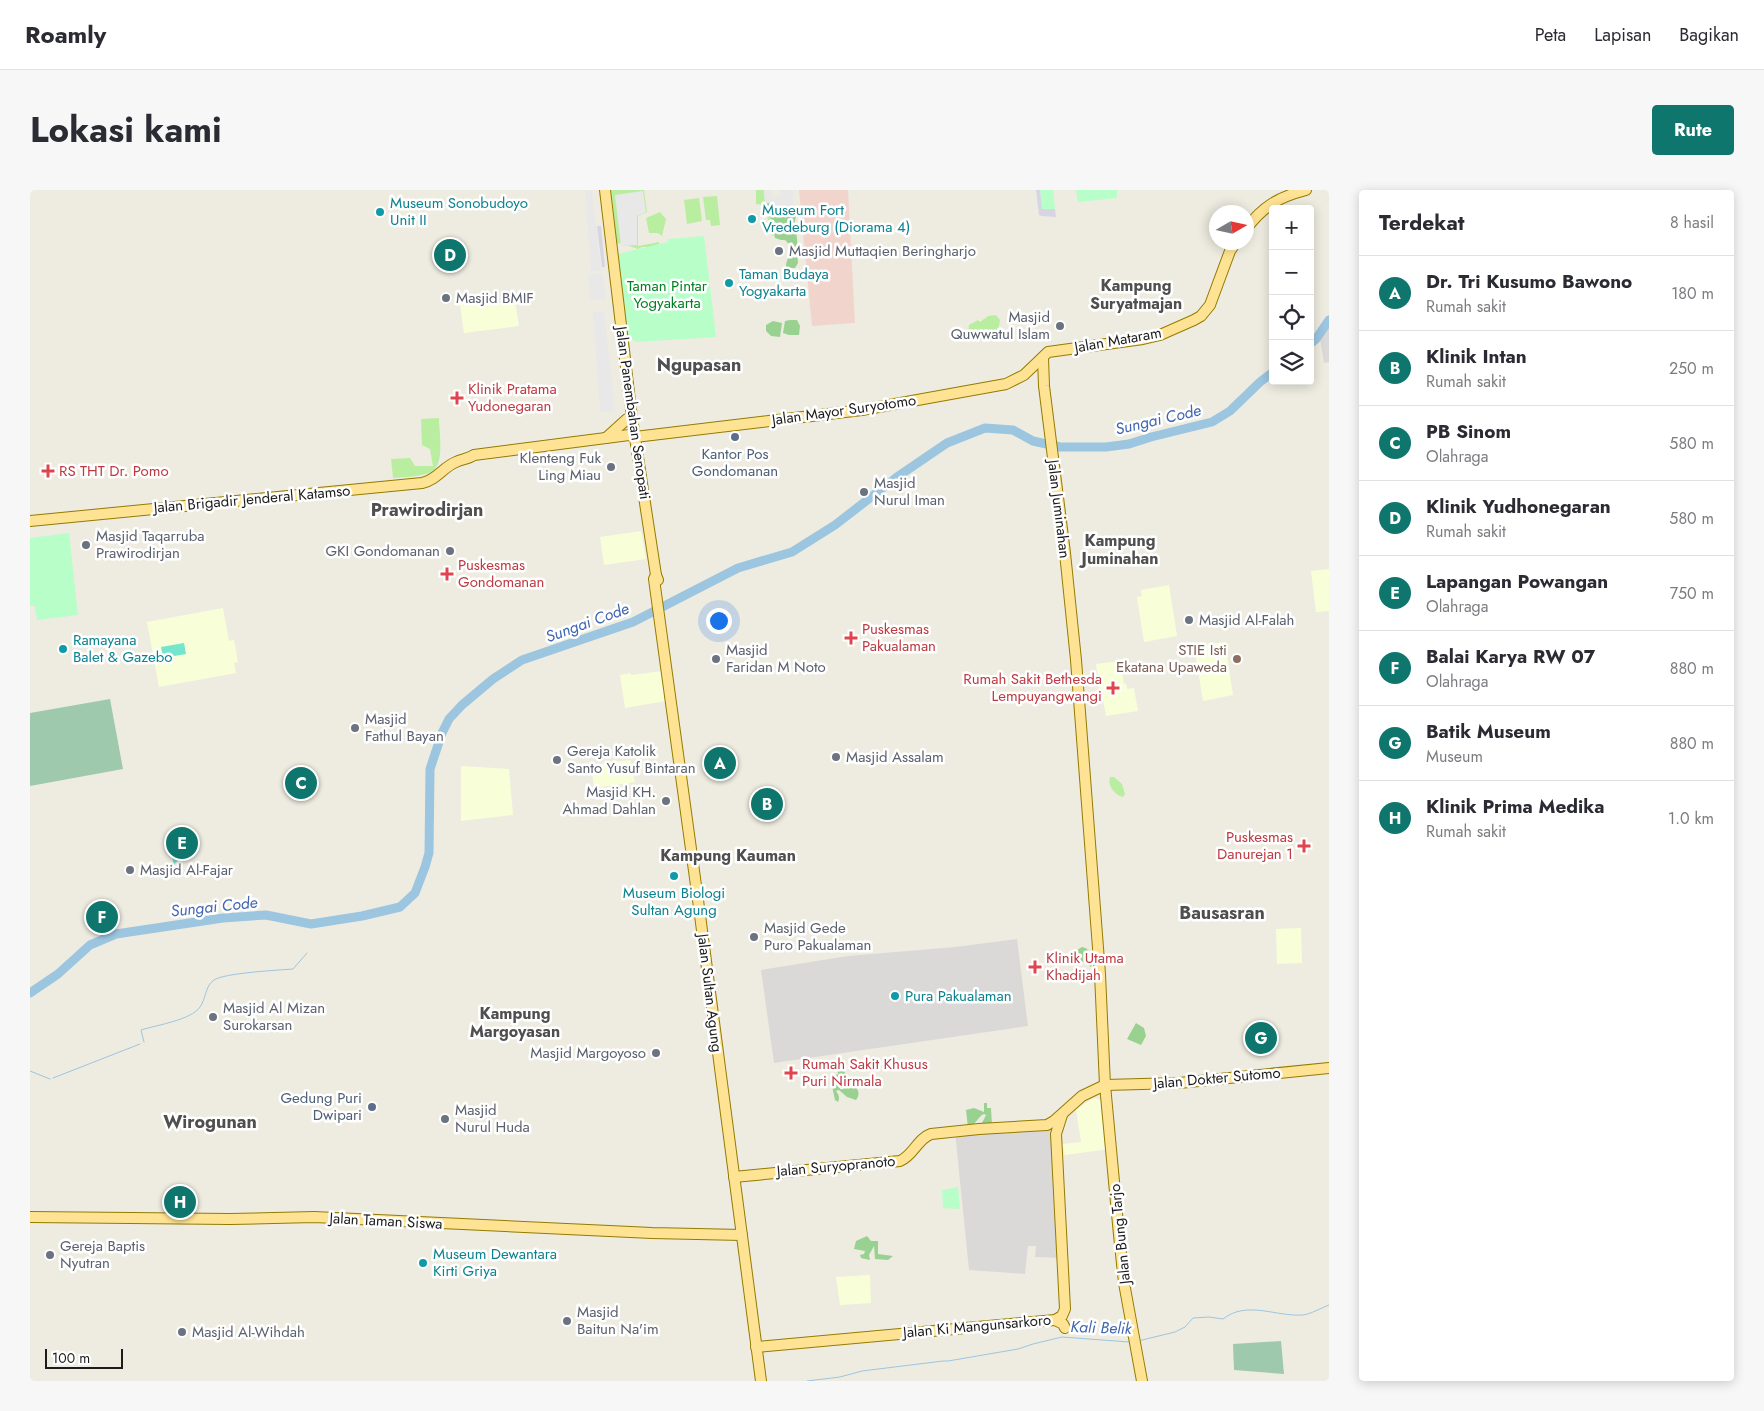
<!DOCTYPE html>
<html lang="id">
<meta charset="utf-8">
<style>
body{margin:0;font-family:Jost,sans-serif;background:#f7f7f7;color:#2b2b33}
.controls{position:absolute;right:15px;top:15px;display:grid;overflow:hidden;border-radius:5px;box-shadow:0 2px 12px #0003}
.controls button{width:45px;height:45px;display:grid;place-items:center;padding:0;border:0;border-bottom:1px solid #e1e1e2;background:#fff;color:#2b2b33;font:25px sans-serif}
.compass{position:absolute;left:1179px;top:15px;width:45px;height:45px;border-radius:50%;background:#fff;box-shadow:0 2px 12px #0003;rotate:81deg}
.scale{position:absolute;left:15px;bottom:12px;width:78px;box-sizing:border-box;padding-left:5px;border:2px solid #1c1c1c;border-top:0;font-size:14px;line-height:18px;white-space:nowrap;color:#1c1c1c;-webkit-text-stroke:4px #fff;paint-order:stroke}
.you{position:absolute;left:688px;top:430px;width:18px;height:18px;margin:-12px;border:4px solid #fff;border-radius:50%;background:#1a73e8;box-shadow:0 0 0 8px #1a73e833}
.badge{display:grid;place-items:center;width:32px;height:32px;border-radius:50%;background:#0f766e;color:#fff;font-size:16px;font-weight:700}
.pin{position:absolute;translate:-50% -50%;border:2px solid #fff;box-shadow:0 1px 5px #0006}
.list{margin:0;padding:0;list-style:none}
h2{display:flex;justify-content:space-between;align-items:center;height:65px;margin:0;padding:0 20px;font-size:21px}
h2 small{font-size:16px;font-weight:400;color:#7c7c81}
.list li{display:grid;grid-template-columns:32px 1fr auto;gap:15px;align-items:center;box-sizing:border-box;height:75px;padding:0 20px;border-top:1px solid #e1e1e2}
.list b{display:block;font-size:19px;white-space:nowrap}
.list p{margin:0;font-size:16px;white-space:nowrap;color:#7c7c81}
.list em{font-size:16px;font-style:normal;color:#7c7c81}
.icon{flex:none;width:28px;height:28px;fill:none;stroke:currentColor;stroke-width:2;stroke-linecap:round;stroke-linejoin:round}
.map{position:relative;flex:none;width:1299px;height:1191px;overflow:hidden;border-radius:5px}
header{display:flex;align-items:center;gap:30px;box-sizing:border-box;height:70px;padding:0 25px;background:#fff;border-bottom:1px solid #e1e1e2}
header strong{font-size:24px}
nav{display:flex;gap:28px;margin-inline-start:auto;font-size:18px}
.intro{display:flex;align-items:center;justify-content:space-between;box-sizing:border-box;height:120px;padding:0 30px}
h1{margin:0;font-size:35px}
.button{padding:12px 22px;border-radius:5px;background:#0f766e;color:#fff;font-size:18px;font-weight:700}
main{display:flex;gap:30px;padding:0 30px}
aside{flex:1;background:#fff;border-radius:5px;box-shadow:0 2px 12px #0003}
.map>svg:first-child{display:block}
</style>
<header>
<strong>Roamly</strong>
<nav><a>Peta</a><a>Lapisan</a><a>Bagikan</a></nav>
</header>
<div class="intro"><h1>Lokasi kami</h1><a class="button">Rute</a></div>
<main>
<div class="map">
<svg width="1299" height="1191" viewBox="0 0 1299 1191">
<rect width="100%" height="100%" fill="#eeece0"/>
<g fill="#dad9d8">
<path d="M1299,136v36l-5,1 -4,-25z"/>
<path d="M987,749l11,87 -254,37 -13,-93 87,-14 107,-9z"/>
<path d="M1020,940l5,5 5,123 -25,-1 1,-11h-8l-3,28 -56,-4 -14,-138z"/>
</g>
<path fill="#f1d5cd" d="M769,0h49l7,133 -43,3z"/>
<g fill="#f8ffd8">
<path d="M461,104l1,10 23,-3 4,25 -55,7 -5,-35z"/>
<path d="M611,341l5,28 -42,6 -4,-28z"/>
<path d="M1299,379v42l-13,1 -5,-41z"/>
<path d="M1139,395l8,51 -33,6 -7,-45 5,-1 -1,-6z"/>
<path d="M193,418l6,33 5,-1 4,22 -4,1 2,10 -77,14 -12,-65z"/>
<path d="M1195,452l8,53 -30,6 -9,-55z"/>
<path d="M1090,471l4,23 2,-1 1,6 7,-1 4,23 -32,5 -3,-17h-2l-5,-35z"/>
<path d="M632,481l4,30 -41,7 -5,-33 11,-2v2z"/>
<path d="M600,570l5,22 -41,6 -3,-23z"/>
<path d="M433,576l46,3 4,46 -52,6v-54z"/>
<path d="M1271,738l1,35 -25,1 -1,-35z"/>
<path d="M1065,908l8,3 6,48 -44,6 -3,-11 19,-2 -5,-32 14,-10z"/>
<path d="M840,1085l1,28 -31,2 -4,-28z"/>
</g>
<g fill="#b9eea0">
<path d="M581,0h33l3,22 -9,4v30l21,-4v2l-8,3h-9l-4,2 -9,-3h-5l-4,-3 -3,1z"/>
<path d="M726,0h8l1,12 2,1 7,33 -3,-1 -6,-30 -9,-1z"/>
<path d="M687,6l3,29 -9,1 -1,-6h-4l-3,-23z"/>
<path d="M669,8l3,23 -15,3 -3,-24z"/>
<path d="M630,22l6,7 -4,17 -4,-3h-9l-3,-15z"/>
<path d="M966,125l4,5 -2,12 -14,7 -11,1v-3l-5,-4 1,-8 9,-5 2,2 8,-6z"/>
<path d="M409,228c0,16 7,49 -10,55 -11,4 -25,4 -36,5l-2,-19 19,-1 5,8h18l-3,-17 -8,-4 -1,-26z"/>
<path d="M1080,587h4l8,7 3,10 -2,3c-8,-2 -16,-11 -13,-20z"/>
</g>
<g fill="#99d191">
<path d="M737,13l6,1 5,5 5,-3 11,1c4,9 0,11 1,20 0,4 2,7 2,12 1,7 0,15 1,24l-3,5h-9c-1,-8 6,-13 4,-23l-5,-5h-4l-6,-2z"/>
<path d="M760,130h7l3,6 -1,9h-10l-6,-2 2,-12z"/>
<path d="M743,131l9,2 -2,14 -9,-1 -5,-5v-6z"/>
<path d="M1052,757c8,1 8,8 12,13l-3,7 -7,-5 -5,-1 -2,-11z"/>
<path d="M1106,833l8,5 2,8 -5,9 -14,-6z"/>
<path d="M807,877l6,1 6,14 7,-2 -1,6c4,5 5,9 1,14l-9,-3 -8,-7 -3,1c3,4 4,7 2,11l-3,-2 -3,-14 1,-9 5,-3z"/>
<path d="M954,913h3v5h4l1,17h-11l5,-10 -2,-1c-7,3 -7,10 -16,14l-2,-18 8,-2 10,4z"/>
<path d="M837,1046l4,5h7v13l15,2 -5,4 -13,-1 -1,-13 -5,9 1,5 -9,-2 -1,-3 4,-1 1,-3 -11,-2 2,-8z"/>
</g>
<g fill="#9fc9ad">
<path d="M80,509l13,70 -93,17v-73z"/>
<path d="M1251,1151l3,33 -50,-4 -1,-26z"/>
</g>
<g fill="#b7fec9">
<path d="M1010,0h13l2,19h-13z"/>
<path d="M1046,0h41v8l-39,4z"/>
<path d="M674,46l12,101 -80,5 -8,-5 -10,-83 50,-12v-3z"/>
<path d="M39,343l9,82 -41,5 -2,-14h-5v-68z"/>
<path d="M928,997l2,22 -17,-1 -1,-18z"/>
</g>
<g fill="#76e5cd">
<path d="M154,453l2,11 -23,4 -2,-11z"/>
<path d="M154,635l8,21 -7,5 -11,14 -5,-19z"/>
</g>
<g fill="#e8e8e8">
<path d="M555,0h7l9,80 -10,2z"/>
<path d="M734,0h7v6l3,2 7,-3 -1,-5h13l1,17 -11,-1 -5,3 -5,-5 -8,-2z"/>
<path d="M613,1l3,21 -9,4v29l-16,1 -6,-51z"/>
<path d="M572,83l4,26 -16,2 -2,-26z"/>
<path d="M574,121l11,100 -15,1 -7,-100z"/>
</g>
<g fill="#d7d4e4">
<path d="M1006,0h4l2,19h13l1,8 -15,-1 -2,-1z"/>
<path d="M567,36h4l4,41h-3z"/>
</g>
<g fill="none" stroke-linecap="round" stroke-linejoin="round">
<g stroke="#9cc5e0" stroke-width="1">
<path d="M114,852l-3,-12c16,-5 50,-10 59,-23 6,-8 5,-21 14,-27 10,-7 65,-10 79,-11l14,-16"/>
<path d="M0,881l20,8"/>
<path d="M23,888l87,-34"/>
<path d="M1108,1151l37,-9 10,-5 8,-9 16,-1 14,2c24,-19 53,-2 80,-4 8,-1 18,-7 26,-10"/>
<path d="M777,1191l33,-4 22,-6 81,-10h5l70,-12 15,-5 29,-7 67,5"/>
</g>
<g stroke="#9cc5e0" stroke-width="9">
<path d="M1280,154l6,-5 13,-19"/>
<path d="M0,803l28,-19 32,-29 26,-11 107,-16 43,-3 45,9 51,-8 38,-9 15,-14 10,-26 4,-14 1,-84 12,-36 7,-14 13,-14 31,-26 29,-19 111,-38 105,-54 54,-16 43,-27 62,-48 50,-34 38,-15 28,2 20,11 27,6h46l23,-3 22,-7 61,-15 18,-11 30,-29 13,-10"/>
</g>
<g stroke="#937b00" stroke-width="12">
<g id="major">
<path d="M575,0l27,228 24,157 2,5"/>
<path d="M1216,39c17,-23 33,-32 60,-39"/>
<path d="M1013,168l1,28 21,167 11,107 24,314 5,111 14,150 5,48 18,98"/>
<path d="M576,248l21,-19"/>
<path d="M0,331l392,-38c15,-3 21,-16 34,-21 6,-3 12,-3 18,-7l155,-20 6,2 227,-27 144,-26 18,-9 24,-23 95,-13 17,-4 34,-15 7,-4 9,-11 20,-54 6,-9"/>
<path d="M626,385l-2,4 44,321 63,481"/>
<path d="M704,987l166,-16c14,-6 17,-22 31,-27l48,-5 68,-4 7,-4 28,-25 23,-11 74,-2 150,-15"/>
<path d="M0,1027l200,2 84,-2 338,16 90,2"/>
<path d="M1025,1130l8,4 2,4"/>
<path d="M726,1157l299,-27 7,-4 3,-7 -9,-175 6,-19"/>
</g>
</g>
<use href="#major" stroke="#ffe394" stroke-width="10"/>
</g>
<g fill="#0f9aa8" stroke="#fff" stroke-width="2">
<circle cx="350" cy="22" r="5"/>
<circle cx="722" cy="29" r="5"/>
<circle cx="699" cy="93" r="5"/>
<circle cx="33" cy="459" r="5"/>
<circle cx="644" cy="686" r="5"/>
<circle cx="865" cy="806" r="5"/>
<circle cx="393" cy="1073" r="5"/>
</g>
<g fill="#6b7280" stroke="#fff" stroke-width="2">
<circle cx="749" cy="61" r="5"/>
<circle cx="416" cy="108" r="5"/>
<circle cx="1030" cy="136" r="5"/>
<circle cx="581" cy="277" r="5"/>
<circle cx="834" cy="302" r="5"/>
<circle cx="56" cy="355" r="5"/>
<circle cx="420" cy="361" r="5"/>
<circle cx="1159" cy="430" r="5"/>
<circle cx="686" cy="469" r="5"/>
<circle cx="325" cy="538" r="5"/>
<circle cx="806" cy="567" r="5"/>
<circle cx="527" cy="570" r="5"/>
<circle cx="636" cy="611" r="5"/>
<circle cx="100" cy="680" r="5"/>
<circle cx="724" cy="747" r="5"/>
<circle cx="183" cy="827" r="5"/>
<circle cx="626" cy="863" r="5"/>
<circle cx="415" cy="929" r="5"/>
<circle cx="20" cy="1065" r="5"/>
<circle cx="537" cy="1131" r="5"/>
<circle cx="152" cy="1142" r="5"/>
</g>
<g fill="#e0444e" stroke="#fff" stroke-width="2">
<path d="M424.5 200.5h5v5h5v5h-5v5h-5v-5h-5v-5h5z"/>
<path d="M15.5 273.5h5v5h5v5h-5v5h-5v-5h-5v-5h5z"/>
<path d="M414.5 376.5h5v5h5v5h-5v5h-5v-5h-5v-5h5z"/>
<path d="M818.5 440.5h5v5h5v5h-5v5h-5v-5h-5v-5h5z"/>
<path d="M1080.5 490.5h5v5h5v5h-5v5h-5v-5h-5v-5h5z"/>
<path d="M1271.5 648.5h5v5h5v5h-5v5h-5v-5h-5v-5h5z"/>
<path d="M1002.5 769.5h5v5h5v5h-5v5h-5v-5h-5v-5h5z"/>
<path d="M758.5 875.5h5v5h5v5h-5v5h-5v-5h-5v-5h5z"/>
</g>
<g fill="#5c6f8a" stroke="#fff" stroke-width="2">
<circle cx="705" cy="247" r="5"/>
<circle cx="342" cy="917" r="5"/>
</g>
<circle fill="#8d6e63" stroke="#fff" stroke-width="2" cx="1207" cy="469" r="5"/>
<g text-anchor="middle" stroke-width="5" stroke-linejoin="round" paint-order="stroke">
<g font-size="15" fill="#0d838f" stroke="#fff" text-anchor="start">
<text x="360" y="18">Museum Sonobudoyo<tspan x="360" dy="17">Unit II</tspan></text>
<text x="732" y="25">Museum Fort<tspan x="732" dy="17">Vredeburg (Diorama 4)</tspan></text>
<text x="709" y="89">Taman Budaya<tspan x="709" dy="17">Yogyakarta</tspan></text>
<text x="43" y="455">Ramayana<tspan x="43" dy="17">Balet &amp; Gazebo</tspan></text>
<text x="644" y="708" text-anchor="middle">Museum Biologi<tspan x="644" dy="17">Sultan Agung</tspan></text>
<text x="875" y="811">Pura Pakualaman</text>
<text x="403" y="1069">Museum Dewantara<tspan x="403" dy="17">Kirti Griya</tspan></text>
</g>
<g font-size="15" fill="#5b616d" stroke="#fff" text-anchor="start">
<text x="759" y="66">Masjid Muttaqien Beringharjo</text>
<text x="426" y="113">Masjid BMIF</text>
<text x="1020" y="132" text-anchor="end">Masjid<tspan x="1020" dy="17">Quwwatul Islam</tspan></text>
<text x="571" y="273" text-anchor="end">Klenteng Fuk<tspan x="571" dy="17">Ling Miau</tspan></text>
<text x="844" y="298">Masjid<tspan x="844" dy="17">Nurul Iman</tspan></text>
<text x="66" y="351">Masjid Taqarruba<tspan x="66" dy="17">Prawirodirjan</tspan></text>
<text x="410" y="366" text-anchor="end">GKI Gondomanan</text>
<text x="1169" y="435">Masjid Al-Falah</text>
<text x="696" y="465">Masjid<tspan x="696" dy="17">Faridan M Noto</tspan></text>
<text x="335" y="534">Masjid<tspan x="335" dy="17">Fathul Bayan</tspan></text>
<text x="537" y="566">Gereja Katolik<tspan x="537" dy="17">Santo Yusuf Bintaran</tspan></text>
<text x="816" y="572">Masjid Assalam</text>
<text x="626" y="607" text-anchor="end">Masjid KH.<tspan x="626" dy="17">Ahmad Dahlan</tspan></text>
<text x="110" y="685">Masjid Al-Fajar</text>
<text x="734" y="743">Masjid Gede<tspan x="734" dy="17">Puro Pakualaman</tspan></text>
<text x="193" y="823">Masjid Al Mizan<tspan x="193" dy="17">Surokarsan</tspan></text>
<text x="616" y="868" text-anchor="end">Masjid Margoyoso</text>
<text x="425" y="925">Masjid<tspan x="425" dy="17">Nurul Huda</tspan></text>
<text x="30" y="1061">Gereja Baptis<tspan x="30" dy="17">Nyutran</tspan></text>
<text x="547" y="1127">Masjid<tspan x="547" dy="17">Baitun Na'im</tspan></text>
<text x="162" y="1147">Masjid Al-Wihdah</text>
</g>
<g font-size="15" fill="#028122" stroke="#fff">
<text x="637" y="101">Taman Pintar<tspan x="637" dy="17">Yogyakarta</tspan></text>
</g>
<g font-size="15" fill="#1c1c1c" stroke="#fff">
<text transform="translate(1088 150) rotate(-10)" y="5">Jalan Mataram</text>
<text transform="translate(814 220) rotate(-8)" y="5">Jalan Mayor Suryotomo</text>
<text transform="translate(603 223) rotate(82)" y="5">Jalan Panembahan Senopati</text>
<text transform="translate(222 309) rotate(-5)" y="5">Jalan Brigadir Jenderal Katamso</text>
<text transform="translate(1029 319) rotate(83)" y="5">Jalan Juminahan</text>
<text transform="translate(680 803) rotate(83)" y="5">Jalan Sultan Agung</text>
<text transform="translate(1187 888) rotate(-5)" y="5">Jalan Dokter Sutomo</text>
<text transform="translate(806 976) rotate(-5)" y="5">Jalan Suryopranoto</text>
<text transform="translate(356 1031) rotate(3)" y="5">Jalan Taman Siswa</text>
<text transform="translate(1090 1044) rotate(-96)" y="5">Jalan Bung Tarjo</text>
<text transform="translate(947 1136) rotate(-5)" y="5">Jalan Ki Mangunsarkoro</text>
</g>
<g font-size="15" fill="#be3a42" stroke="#fff" text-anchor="start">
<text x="438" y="204">Klinik Pratama<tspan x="438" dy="17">Yudonegaran</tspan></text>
<text x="29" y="286">RS THT Dr. Pomo</text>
<text x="428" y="380">Puskesmas<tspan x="428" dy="17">Gondomanan</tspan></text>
<text x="832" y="444">Puskesmas<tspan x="832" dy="17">Pakualaman</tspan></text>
<text x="1072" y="494" text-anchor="end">Rumah Sakit Bethesda<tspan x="1072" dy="17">Lempuyangwangi</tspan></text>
<text x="1263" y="652" text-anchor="end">Puskesmas<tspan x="1263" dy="17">Danurejan 1</tspan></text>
<text x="1016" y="773">Klinik Utama<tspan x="1016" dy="17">Khadijah</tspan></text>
<text x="772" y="879">Rumah Sakit Khusus<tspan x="772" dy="17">Puri Nirmala</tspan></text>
</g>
<g font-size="15" fill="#4e5e75" stroke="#fff">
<text x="705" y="269">Kantor Pos<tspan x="705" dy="17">Gondomanan</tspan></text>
<text x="332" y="913" text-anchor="end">Gedung Puri<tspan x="332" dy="17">Dwipari</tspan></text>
</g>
<g font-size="15" fill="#785e54" stroke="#fff" text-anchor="end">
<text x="1197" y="465">STIE Isti<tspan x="1197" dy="17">Ekatana Upaweda</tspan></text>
</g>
<g font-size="16" font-weight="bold" fill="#4f4f4f" stroke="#fff">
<text x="1106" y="101">Kampung<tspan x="1106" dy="18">Suryatmajan</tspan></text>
<text x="1090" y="356">Kampung<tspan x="1090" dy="18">Juminahan</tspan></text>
<text x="698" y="671">Kampung Kauman</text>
<text x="485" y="829">Kampung<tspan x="485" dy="18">Margoyasan</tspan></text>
</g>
<g font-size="16" font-style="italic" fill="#4166b2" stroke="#fff">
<text transform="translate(1128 229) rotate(-13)" y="6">Sungai Code</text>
<text transform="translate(557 432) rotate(-20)" y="6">Sungai Code</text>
<text transform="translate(184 716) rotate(-6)" y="6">Sungai Code</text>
<text transform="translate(1071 1137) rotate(2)" y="6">Kali Belik</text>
</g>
<g font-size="18" font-weight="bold" fill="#4f4f4f" stroke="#fff">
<text x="669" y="181">Ngupasan</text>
<text x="397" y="326">Prawirodirjan</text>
<text x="1192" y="729">Bausasran</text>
<text x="180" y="938">Wirogunan</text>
</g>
</g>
</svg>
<div class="controls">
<button>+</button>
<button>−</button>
<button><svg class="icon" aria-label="locate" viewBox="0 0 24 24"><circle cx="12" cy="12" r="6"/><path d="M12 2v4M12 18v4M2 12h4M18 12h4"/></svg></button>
<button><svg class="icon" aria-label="layers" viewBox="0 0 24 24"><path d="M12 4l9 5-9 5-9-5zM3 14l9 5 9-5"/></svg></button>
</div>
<svg class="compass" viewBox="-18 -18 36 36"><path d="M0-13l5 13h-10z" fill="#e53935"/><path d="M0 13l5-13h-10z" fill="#7c7c81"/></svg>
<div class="scale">100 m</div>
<div class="you"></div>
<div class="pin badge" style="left:690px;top:573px">A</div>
<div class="pin badge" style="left:737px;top:614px">B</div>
<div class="pin badge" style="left:271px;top:593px">C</div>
<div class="pin badge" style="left:420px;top:65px">D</div>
<div class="pin badge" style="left:152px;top:653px">E</div>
<div class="pin badge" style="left:72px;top:727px">F</div>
<div class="pin badge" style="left:1231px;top:848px">G</div>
<div class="pin badge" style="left:150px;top:1012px">H</div>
</div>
<aside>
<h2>Terdekat<small>8 hasil</small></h2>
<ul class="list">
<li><span class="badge">A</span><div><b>Dr. Tri Kusumo Bawono</b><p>Rumah sakit</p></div><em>180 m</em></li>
<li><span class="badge">B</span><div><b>Klinik Intan</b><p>Rumah sakit</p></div><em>250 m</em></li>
<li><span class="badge">C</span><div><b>PB Sinom</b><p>Olahraga</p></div><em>580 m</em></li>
<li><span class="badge">D</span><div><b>Klinik Yudhonegaran</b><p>Rumah sakit</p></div><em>580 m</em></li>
<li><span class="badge">E</span><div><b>Lapangan Powangan</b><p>Olahraga</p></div><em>750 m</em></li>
<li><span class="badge">F</span><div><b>Balai Karya RW 07</b><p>Olahraga</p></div><em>880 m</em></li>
<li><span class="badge">G</span><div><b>Batik Museum</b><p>Museum</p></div><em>880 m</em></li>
<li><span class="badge">H</span><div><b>Klinik Prima Medika</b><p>Rumah sakit</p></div><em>1.0 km</em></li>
</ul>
</aside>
</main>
